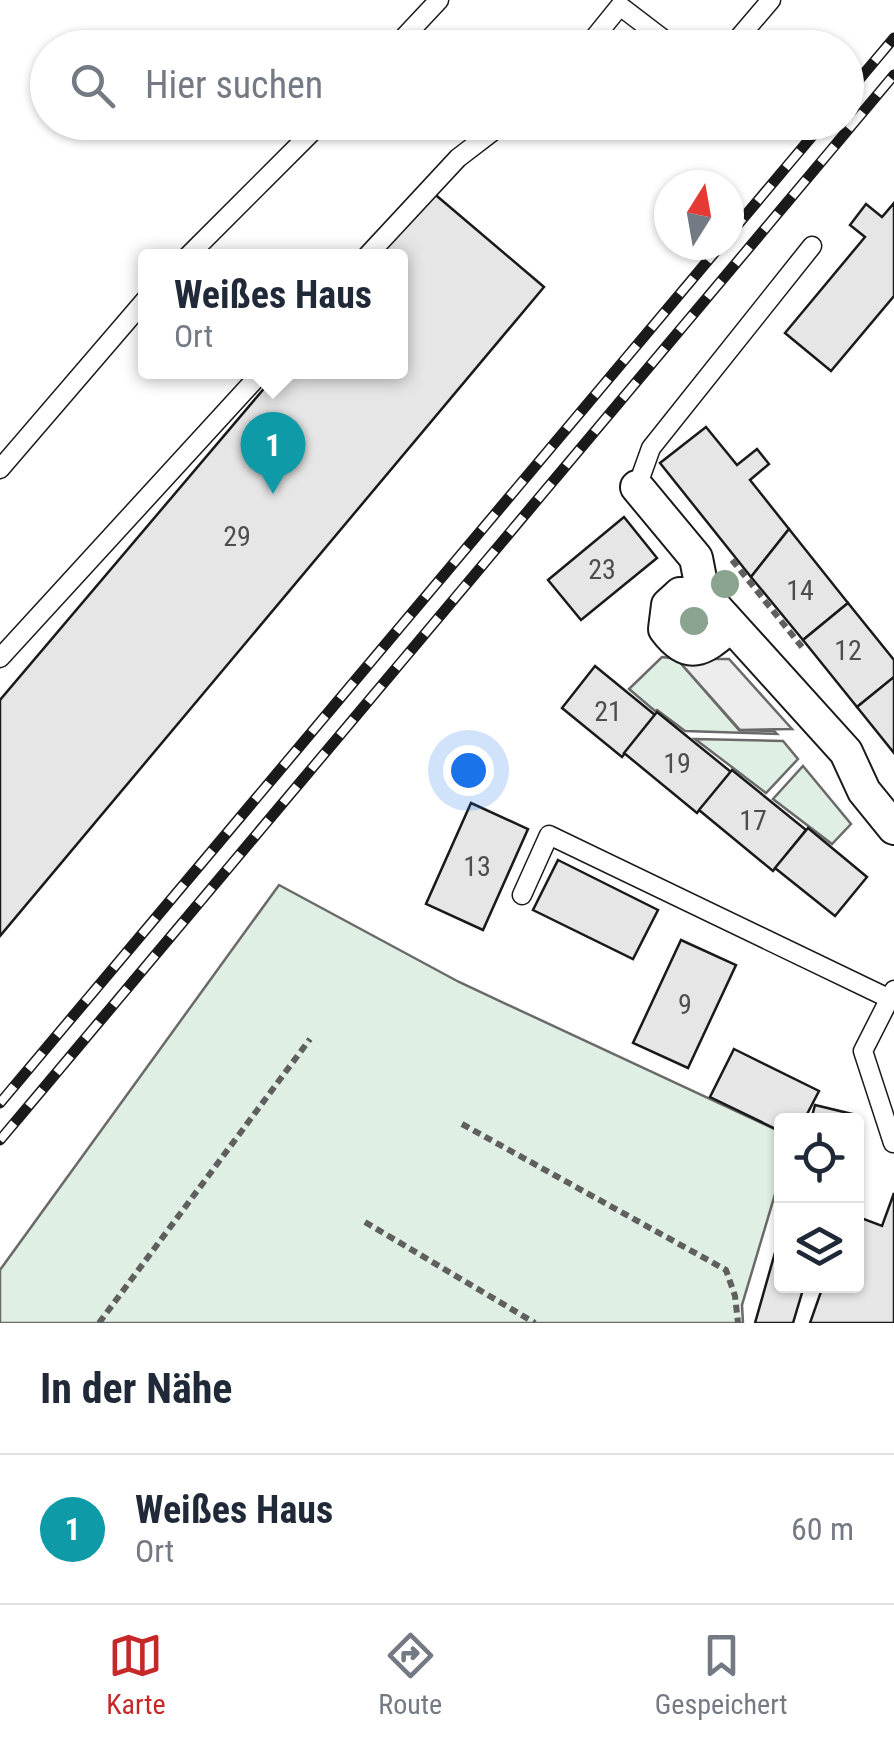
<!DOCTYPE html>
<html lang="de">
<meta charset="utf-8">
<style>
body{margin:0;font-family:"Roboto Condensed",sans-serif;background:#f6f6f7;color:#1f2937}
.controls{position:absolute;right:30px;bottom:30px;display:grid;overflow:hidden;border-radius:10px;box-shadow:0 2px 8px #0004}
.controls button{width:90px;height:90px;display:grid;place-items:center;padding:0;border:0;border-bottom:2px solid #e0e1e3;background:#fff;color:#1f2937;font:50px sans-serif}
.compass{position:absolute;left:654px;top:170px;width:90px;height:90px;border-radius:50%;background:#fff;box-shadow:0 2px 8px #0004;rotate:11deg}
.you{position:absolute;left:468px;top:770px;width:35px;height:35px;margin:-25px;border:8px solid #fff;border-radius:50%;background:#1a73e8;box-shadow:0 0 0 15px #1a73e833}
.badge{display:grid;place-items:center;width:65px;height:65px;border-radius:50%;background:#c62828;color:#fff;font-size:32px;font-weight:700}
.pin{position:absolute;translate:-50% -82px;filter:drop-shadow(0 2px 5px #0008)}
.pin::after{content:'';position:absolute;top:52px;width:35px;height:30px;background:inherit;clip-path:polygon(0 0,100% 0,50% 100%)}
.popup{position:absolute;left:138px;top:249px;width:270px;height:130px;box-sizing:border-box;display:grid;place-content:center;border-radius:10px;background:#fff;filter:drop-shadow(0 2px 8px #0005);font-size:32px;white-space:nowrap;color:#747a83}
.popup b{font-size:38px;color:#1f2937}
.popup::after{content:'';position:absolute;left:50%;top:100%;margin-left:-20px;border:20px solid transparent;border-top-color:#fff}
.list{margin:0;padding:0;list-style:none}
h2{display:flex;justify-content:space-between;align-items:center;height:130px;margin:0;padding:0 40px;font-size:42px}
h2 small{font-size:32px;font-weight:400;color:#747a83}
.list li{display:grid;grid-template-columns:65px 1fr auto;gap:30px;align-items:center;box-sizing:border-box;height:150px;padding:0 40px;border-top:2px solid #e0e1e3}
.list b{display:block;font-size:38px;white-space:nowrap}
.list p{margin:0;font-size:32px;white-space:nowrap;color:#747a83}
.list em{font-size:32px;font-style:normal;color:#747a83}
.icon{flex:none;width:55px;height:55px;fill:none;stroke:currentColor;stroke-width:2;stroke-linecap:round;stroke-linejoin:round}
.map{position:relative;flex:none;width:894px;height:1323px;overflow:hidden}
.search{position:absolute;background:#fff;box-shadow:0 2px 8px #0004;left:30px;right:30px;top:30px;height:110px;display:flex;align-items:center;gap:25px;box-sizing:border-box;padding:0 35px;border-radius:55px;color:#747a83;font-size:38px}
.sheet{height:280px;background:#fff}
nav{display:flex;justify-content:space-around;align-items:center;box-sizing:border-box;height:140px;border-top:2px solid #e0e1e3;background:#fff;font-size:28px;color:#747a83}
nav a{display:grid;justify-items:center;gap:5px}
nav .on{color:#c62828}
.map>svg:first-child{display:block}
</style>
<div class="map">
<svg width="894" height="1323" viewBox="0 0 894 1323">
<rect width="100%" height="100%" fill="#fff"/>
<g fill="#e0efe3" stroke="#6a6a6a" stroke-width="2.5">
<path d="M662,657l15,2 62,71 35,1 3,3 -92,-3 -28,-21 -2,1 -26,-22z"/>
<path d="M695,739l88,2 15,18 -32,34z"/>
<path d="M803,766l48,58 -19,20 -59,-45z"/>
<path d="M279,885l180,97 322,150v42l-39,131 1,18h-743v-53z"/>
</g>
<path fill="#ededed" stroke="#6a6a6a" stroke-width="2.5" d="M677,659h52l63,70 -52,1z"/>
<g fill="#e6e6e6" stroke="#1a1a1a" stroke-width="2.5">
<path d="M431,191l113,96 -544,649v-236l278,-328h122v-116h-25z"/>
<path d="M894,203v93l-63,75 -46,-38 80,-96 -15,-12 16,-21 16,13z"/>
<path d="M706,427l31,38 20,-16 12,15 -19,16 39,49 -38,48 -91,-114z"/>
<path d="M624,517l33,41 -76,62 -33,-40z"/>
<path d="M789,529l59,74 -45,37 -52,-63z"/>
<path d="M848,603l46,57v17l-37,30 -54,-67z"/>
<path d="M595,666l60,49 -33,42 -60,-49z"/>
<path d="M894,677v76l-37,-46z"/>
<path d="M657,712l74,60 -34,41 -73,-60z"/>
<path d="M732,770l74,60 -33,41 -74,-61z"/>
<path d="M471,803l57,26 -45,101 -57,-26z"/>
<path d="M808,828l59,49 -32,39 -60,-48z"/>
<path d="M558,860l100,50 -25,49 -100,-49z"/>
<path d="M681,940l55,25 -48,103 -55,-25z"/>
<path d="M734,1049l85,42 -15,29h-22v12l-72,-35z"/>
<path d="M815,1105l37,9 -2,6h-39z"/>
<path d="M894,1193v130h-84l13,-37h33v-70l26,10z"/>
<path d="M782,1228v58h22l-11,37h-38z"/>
</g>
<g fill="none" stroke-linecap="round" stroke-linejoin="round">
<g stroke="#1a1a1a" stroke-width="21">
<g id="lane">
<path d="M394,48l45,-48"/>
<path d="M586,48l34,-42 55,42"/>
<path d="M730,48l41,-48"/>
<path d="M188,256l134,-134"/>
<path d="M367,256l91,-98 47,-36"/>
<path d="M0,469l146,-170"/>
<path d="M637,487l14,-39 161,-202"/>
<path d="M0,658l262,-286"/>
<path d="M522,895l27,-60 339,163"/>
<path d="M893,1143l-30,-92 31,-61"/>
</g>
</g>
<g stroke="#1a1a1a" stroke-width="36">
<g id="street">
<path d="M637,487l59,71 7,36 143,158 18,39 30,37"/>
<path d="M703,594h-23l-12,11 -3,24c25,34 40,18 66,-3"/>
</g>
</g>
<g stroke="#5f5f5f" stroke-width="6" stroke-dasharray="8 5" stroke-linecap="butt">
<path d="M732,560l70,87"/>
<path d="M462,1124l264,146 9,26 3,27"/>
<path d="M365,1222l170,101"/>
<path d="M99,1323l211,-284"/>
</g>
<use href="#lane" stroke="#fff" stroke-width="18"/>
<use href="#street" stroke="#fff" stroke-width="32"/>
<g stroke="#1a1a1a" stroke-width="11">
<g id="rail">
<path d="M846,95l48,-57"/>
<path d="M729,235l95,-113"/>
<path d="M0,1103l721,-858"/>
<path d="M0,1140l894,-1065"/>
</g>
</g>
<use href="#rail" stroke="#fff" stroke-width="8" stroke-dasharray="22" stroke-linecap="butt"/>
</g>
<g fill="#8aa48f">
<circle cx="725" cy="584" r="14"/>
<circle cx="694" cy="621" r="14"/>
</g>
<g text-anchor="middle" stroke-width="8" stroke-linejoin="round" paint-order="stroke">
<g font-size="28" fill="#4d4d4d">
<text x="237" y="546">29</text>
<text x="602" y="579">23</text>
<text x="800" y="600">14</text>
<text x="848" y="660">12</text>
<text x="608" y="721">21</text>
<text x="677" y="773">19</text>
<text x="753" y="830">17</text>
<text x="477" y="876">13</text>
<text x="685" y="1014">9</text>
</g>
</g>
</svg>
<div class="controls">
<button><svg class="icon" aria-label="locate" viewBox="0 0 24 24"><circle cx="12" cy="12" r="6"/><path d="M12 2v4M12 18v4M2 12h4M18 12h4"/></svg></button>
<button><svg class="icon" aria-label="layers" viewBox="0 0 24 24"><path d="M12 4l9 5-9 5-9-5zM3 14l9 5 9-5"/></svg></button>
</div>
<svg class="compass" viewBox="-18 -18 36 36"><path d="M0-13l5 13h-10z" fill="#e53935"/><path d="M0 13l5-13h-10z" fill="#747a83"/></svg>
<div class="you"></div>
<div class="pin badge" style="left:273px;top:494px;background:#0f9aa8">1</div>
<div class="popup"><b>Weißes Haus</b>Ort</div>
<div class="search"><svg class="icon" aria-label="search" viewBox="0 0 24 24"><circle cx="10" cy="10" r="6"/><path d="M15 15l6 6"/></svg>Hier suchen</div>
</div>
<section class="sheet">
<h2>In der Nähe<small></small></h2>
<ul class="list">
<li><span class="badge" style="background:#0f9aa8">1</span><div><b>Weißes Haus</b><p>Ort</p></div><em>60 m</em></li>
</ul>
</section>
<nav>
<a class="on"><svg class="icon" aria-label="map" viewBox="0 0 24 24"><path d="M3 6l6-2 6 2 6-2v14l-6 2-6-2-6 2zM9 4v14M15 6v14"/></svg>Karte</a>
<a><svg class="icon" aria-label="directions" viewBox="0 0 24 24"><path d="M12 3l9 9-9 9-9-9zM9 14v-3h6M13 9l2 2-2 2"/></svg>Route</a>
<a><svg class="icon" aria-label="saved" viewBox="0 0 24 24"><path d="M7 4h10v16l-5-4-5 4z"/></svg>Gespeichert</a>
</nav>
